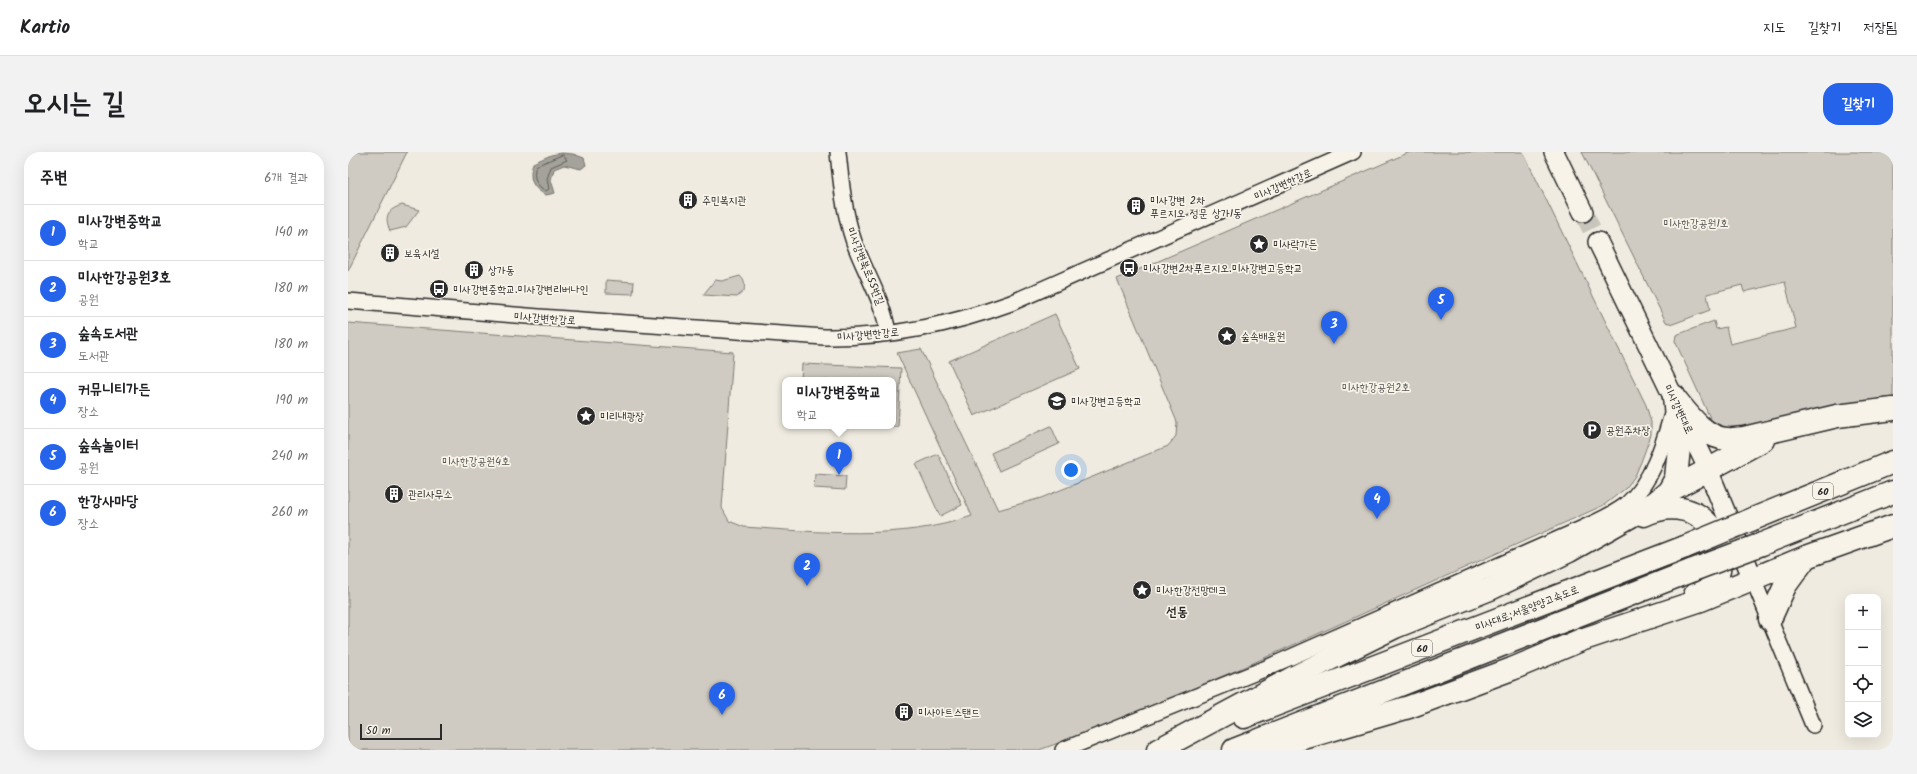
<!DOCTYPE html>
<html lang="ko">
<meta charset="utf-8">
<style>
body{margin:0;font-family:Kalam,"Poor Story",sans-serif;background:#f2f2f2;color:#202124}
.controls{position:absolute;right:12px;bottom:12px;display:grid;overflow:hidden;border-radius:8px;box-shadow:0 4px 16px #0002}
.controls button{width:36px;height:36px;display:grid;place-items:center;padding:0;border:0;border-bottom:1px solid #e0e0e0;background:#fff;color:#202124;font:20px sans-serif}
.scale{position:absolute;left:12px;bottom:10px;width:82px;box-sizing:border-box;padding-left:4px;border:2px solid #2b2b2b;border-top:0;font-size:11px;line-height:14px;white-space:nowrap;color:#2b2b2b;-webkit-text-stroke:3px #f7f3e8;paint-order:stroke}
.you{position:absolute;left:723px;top:318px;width:14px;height:14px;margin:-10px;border:3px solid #fff;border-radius:50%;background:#1a73e8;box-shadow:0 0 0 6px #1a73e833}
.badge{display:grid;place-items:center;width:26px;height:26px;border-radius:50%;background:#2563eb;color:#fff;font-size:13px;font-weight:700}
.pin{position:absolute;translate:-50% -33px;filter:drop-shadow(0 1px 2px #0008)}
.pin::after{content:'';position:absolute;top:21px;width:14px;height:12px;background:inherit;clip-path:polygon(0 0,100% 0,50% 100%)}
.popup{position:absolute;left:434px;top:225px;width:114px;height:52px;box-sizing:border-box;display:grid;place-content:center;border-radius:8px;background:#fff;filter:drop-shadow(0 1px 3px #0005);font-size:13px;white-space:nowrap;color:#757577}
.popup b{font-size:15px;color:#202124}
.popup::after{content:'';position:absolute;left:50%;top:100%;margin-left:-8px;border:8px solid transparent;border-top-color:#fff}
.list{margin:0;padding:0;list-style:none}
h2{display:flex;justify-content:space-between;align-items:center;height:52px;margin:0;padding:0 16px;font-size:17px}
h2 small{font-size:13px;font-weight:400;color:#757577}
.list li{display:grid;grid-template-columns:26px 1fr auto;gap:12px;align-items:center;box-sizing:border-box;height:56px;padding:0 16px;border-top:1px solid #e0e0e0}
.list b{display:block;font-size:15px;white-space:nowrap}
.list p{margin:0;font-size:13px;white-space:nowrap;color:#757577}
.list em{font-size:13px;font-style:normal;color:#757577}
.icon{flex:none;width:22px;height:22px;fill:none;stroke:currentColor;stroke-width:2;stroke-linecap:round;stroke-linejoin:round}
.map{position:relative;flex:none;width:1545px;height:598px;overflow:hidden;border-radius:16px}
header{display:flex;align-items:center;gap:24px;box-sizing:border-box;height:56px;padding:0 20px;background:#fff;border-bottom:1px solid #e0e0e0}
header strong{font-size:19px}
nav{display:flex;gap:22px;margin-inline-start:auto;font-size:14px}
.intro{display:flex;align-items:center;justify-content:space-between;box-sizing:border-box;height:96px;padding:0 24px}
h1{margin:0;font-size:28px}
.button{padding:10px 18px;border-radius:16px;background:#2563eb;color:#fff;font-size:14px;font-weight:700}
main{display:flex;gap:24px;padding:0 24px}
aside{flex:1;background:#fff;border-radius:16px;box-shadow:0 4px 16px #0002}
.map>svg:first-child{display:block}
</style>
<header>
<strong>Kartio</strong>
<nav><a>지도</a><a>길찾기</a><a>저장됨</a></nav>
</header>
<div class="intro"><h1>오시는 길</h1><a class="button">길찾기</a></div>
<main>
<aside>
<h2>주변<small>6개 결과</small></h2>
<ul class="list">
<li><span class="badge">1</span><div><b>미사강변중학교</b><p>학교</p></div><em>140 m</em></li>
<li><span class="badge">2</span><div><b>미사한강공원3호</b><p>공원</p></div><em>180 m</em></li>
<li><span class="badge">3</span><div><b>숲속도서관</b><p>도서관</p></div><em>180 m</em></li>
<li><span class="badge">4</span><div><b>커뮤니티가든</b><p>장소</p></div><em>190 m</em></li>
<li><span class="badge">5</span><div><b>숲속놀이터</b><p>공원</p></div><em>240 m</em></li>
<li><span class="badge">6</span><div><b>한강사마당</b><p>장소</p></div><em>260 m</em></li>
</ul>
</aside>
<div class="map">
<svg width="1545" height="598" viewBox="0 0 1545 598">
<rect width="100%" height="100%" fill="#efebe0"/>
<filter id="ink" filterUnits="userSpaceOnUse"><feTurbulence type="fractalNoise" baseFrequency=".025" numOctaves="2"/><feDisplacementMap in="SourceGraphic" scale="8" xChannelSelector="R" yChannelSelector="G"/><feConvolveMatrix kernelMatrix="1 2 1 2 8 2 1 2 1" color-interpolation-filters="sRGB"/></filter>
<g filter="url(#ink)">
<g fill="#cfcbc2" stroke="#7d7b76">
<path d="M0,0h59l-59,119z"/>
<path d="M1062,0h113l123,253 5,17v13l-10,27 -6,14 -9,12 -22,17 -362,163 -153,64 -50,18h-691v-427l385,29 -11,156 7,13 15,6c74,5 156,14 228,-11l-75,-163 24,-4 77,161 43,-12 127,-52 8,-10 1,-14 -60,-143z"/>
<path d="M1234,0h311v246l-159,32 -11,-3 -12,-7 -36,-79 1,-6 38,-14 2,8 10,-2 4,17 66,-16 -11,-46 -41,10 -2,-7 -35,9 3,16 -37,14 -7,-2z"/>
<path d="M54,53l17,5 -13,17 -16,4c-6,-15 -3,-21 12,-26z"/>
<path d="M392,124c5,5 5,8 4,15l-7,6 -34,-2 12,-15 7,1z"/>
<path d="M258,128l28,2 -1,12 -27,-1z"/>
<path d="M707,162l25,55 -106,47 -25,-55z"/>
<path d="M454,212l99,4 -3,59 -30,-1h25v-46h-92z"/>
<path d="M703,274l8,18 -60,27 -8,-18z"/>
<path d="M590,302l24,51 -22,11 -24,-52z"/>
<path d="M467,322l31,2 -1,14 -31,-2z"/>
</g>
<path fill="#a4a29a" stroke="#74726e" d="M214,1l11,1 11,4 2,7 -5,4 -17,-4 -10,4 -3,11 4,13 -9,2c-14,-7 -18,-17 -13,-32l18,-8z"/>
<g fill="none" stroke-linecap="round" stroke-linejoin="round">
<path stroke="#5b5b57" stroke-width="1" d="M215,3l4,5 -16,7 -4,12 2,10 -3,2c-10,-5 -14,-15 -10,-25z"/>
<path stroke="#c8c5bc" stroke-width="19" stroke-dasharray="19 10" stroke-linecap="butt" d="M1235,60l15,30"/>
<g stroke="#2b2b2b" stroke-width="18">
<g id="minor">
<path d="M490,0c3,30 6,61 16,90 11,31 29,57 34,91"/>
<path d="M0,149l191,16 285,20c64,1 127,-12 187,-34l342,-151"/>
<path d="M1405,427l60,146"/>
<path d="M715,598l201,-81 308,-136c19,-9 39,-16 55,-29 25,-22 36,-59 45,-90"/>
</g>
</g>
<g stroke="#2b2b2b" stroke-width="22">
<g id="major">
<path d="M1206,0l29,60"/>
<path d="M1250,90l106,218 49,119"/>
</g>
</g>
<g stroke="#2b2b2b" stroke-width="25">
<g id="highway">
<path d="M1326,245c13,16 31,42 54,42 5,1 10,-1 16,-1l93,-22 56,-7"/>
<path d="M1321,339l94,-51"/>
<path d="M1296,363c21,-10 46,-10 63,8 3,3 6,6 8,10 4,8 4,18 5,27 0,11 -3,23 -13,30 -4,2 -8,4 -12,5"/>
<path d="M1405,367l140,-57"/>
<path d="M1414,392l131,-52"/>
<path d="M1422,467l15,-33 21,-29"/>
<path d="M896,565l441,-170"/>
<path d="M810,598l138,-74 99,-49 95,-38 79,-38 87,-49 13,-11 7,-13 3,-30 -5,-52"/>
<path d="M886,598l459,-180"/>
<path d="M915,598l146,-43 103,-38 69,-29 120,-40 105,-43 87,-31"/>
</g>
</g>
<use href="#minor" stroke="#f7f3e8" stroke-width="15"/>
<use href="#major" stroke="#f7f3e8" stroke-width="19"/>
<use href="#highway" stroke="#f7f3e8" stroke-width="22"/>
<g stroke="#2b2b2b" stroke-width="25" stroke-linecap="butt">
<g id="highway-bridge">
<path d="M1337,395l68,-28"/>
<path d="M1345,418l69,-26"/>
</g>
</g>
<use href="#highway-bridge" stroke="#f7f3e8" stroke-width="22"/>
</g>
</g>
<defs>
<g id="building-disc" transform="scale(1)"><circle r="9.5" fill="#2b2b2b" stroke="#f7f3e8"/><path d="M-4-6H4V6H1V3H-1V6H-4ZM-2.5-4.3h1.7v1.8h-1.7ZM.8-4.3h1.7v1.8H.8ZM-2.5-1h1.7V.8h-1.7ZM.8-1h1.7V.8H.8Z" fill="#fff"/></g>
<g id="sight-disc" transform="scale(1)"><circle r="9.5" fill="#2b2b2b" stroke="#f7f3e8"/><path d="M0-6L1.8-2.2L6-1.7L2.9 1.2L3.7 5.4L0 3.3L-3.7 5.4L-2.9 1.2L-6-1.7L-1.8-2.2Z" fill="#fff"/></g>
<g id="bus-disc" transform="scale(1)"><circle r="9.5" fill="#2b2b2b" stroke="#f7f3e8"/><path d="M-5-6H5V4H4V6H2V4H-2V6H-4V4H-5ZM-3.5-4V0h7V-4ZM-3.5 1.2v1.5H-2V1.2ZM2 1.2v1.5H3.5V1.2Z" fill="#fff"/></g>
<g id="school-disc" transform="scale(1)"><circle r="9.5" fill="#2b2b2b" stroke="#f7f3e8"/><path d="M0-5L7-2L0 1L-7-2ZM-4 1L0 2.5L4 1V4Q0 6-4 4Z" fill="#fff"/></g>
<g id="parking-disc" transform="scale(1)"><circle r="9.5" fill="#2b2b2b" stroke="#f7f3e8"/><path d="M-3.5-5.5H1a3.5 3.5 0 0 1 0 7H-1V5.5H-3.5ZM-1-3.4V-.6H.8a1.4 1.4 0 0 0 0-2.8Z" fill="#fff"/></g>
</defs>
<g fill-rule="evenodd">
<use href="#building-disc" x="340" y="48"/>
<use href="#building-disc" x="788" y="54"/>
<use href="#sight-disc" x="911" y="92"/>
<use href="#building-disc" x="42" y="101"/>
<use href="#bus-disc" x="781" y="116"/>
<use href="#building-disc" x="126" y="118"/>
<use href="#bus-disc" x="91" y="137"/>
<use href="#sight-disc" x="879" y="184"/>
<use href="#school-disc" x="709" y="249"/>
<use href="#sight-disc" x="238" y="264"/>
<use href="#parking-disc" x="1244" y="278"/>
<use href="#building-disc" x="46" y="342"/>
<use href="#sight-disc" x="794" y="438"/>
<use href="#building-disc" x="556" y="560"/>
</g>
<g text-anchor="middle" stroke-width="3.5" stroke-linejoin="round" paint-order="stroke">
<g fill="#f7f3e8" stroke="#686764" stroke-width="1">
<rect x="1465" y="331" width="20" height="16" rx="3"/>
<rect x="1064" y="488" width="20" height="16" rx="3"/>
</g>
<g font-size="10" font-weight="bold" fill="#2b2b2b">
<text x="1475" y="343">60</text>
<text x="1074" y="500">60</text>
</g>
<g font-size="11" fill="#2b2b2b" stroke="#f7f3e8">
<text transform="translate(935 32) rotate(-24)" y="4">미사강변한강로</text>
<text transform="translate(518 114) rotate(68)" y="4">미사강변북로55번길</text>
<text transform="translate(197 166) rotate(4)" y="4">미사강변한강로</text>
<text transform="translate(520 182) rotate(-5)" y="4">미사강변한강로</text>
<text transform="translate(1331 257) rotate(64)" y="4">미사강변대로</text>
<text transform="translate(1179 456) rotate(-21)" y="4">미사대로;서울양양고속도로</text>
</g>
<g font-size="11" fill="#2b2b2b" stroke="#f7f3e8" text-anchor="start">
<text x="354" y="52">주민복지관</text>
<text x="802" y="52">미사강변 2차<tspan x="802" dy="13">푸르지오 정문 상가1동</tspan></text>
<text x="925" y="96">미사락가든</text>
<text x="56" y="105">보육시설</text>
<text x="795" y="120">미사강변2차푸르지오.미사강변고등학교</text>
<text x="140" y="122">상가동</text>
<text x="105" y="141">미사강변중학교.미사강변리버나인</text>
<text x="893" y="188">숲속배움원</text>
<text x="723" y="253">미사강변고등학교</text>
<text x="252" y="268">미리내광장</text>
<text x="1258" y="282">공원주차장</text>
<text x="60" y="346">관리사무소</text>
<text x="808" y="442">미사한강전망데크</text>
<text x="570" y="564">미사아트스탠드</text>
</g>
<g font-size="11" fill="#545351" stroke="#f7f3e8">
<text x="1348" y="75">미사한강공원1호</text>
<text x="1028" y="239">미사한강공원2호</text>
<text x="128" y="313">미사한강공원4호</text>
</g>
<g font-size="13" font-weight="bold" fill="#2b2b2b" stroke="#f7f3e8">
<text x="829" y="464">선동</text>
</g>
</g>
</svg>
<div class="controls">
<button>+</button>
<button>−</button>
<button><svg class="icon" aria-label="locate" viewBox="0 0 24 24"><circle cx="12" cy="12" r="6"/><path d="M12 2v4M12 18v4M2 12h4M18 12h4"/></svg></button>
<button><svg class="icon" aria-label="layers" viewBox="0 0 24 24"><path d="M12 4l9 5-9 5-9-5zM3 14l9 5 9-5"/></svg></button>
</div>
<div class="scale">50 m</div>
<div class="you"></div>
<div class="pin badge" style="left:491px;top:323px">1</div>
<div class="popup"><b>미사강변중학교</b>학교</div>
<div class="pin badge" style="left:459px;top:434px">2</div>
<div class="pin badge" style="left:986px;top:192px">3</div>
<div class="pin badge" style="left:1029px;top:367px">4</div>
<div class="pin badge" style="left:1093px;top:168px">5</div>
<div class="pin badge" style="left:374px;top:563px">6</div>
</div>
</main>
